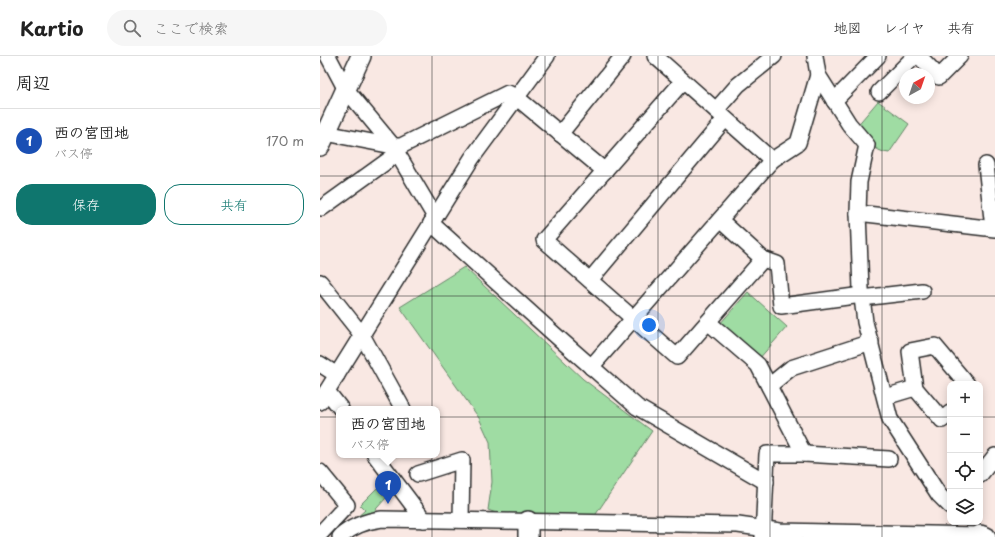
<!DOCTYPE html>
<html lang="ja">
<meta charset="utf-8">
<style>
body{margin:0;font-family:"Playpen Sans","Klee One",sans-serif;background:#f6f6f6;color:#222}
.controls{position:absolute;right:12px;bottom:12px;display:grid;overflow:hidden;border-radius:8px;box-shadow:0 2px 10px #0003}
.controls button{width:36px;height:36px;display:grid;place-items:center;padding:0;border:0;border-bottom:1px solid #e0e0e0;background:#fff;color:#222;font:20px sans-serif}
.compass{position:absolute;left:579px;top:12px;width:36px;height:36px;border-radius:50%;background:#fff;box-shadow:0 2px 10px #0003;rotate:40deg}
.you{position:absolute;left:329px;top:269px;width:14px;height:14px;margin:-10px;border:3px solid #fff;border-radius:50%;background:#1a73e8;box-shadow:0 0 0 6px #1a73e833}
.badge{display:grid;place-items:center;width:26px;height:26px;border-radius:50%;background:#0f766e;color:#fff;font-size:13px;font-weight:700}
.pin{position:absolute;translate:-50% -33px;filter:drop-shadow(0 1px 2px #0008)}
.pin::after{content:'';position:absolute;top:21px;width:14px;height:12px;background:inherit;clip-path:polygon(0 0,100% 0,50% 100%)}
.popup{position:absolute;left:16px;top:350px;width:104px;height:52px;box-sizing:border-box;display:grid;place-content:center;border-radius:8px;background:#fff;filter:drop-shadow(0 1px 3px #0005);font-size:13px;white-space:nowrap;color:#767676}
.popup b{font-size:15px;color:#222}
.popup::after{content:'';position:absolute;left:50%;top:100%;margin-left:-8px;border:8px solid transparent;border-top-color:#fff}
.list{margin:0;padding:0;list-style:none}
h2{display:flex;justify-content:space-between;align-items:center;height:52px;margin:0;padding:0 16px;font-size:17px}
h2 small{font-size:13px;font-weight:400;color:#767676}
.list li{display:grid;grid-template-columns:26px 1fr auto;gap:12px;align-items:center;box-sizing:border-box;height:64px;padding:0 16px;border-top:1px solid #e0e0e0}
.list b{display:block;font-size:15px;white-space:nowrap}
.list p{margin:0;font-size:13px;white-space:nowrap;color:#767676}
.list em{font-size:13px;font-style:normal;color:#767676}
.actions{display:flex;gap:8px;padding:12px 16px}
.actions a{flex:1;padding:9px 0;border:1px solid #0f766e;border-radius:16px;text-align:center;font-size:14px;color:#0f766e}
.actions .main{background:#0f766e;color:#fff}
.icon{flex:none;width:22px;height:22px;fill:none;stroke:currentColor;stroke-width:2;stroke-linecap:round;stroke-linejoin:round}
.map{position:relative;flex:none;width:675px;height:481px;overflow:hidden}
header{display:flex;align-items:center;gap:24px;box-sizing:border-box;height:56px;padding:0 20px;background:#fff;border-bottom:1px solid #e0e0e0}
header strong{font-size:19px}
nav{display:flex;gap:22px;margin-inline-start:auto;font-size:14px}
.search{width:280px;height:36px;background:#f6f6f6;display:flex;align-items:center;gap:10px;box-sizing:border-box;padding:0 14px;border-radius:22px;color:#767676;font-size:15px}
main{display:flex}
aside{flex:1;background:#fff}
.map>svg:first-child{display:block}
</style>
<header>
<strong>Kartio</strong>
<div class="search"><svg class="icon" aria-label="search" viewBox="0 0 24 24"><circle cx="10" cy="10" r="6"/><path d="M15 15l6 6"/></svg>ここで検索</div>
<nav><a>地図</a><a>レイヤ</a><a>共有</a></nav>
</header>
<main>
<aside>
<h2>周辺<small></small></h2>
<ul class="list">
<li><span class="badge" style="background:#1a4fb4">1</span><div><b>西の宮団地</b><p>バス停</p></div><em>170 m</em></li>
</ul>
<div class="actions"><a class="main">保存</a><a>共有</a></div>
</aside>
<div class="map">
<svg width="675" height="481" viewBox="0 0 675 481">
<rect width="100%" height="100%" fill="#f9e8e3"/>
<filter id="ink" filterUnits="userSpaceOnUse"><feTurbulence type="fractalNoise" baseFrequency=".025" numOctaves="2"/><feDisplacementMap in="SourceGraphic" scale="8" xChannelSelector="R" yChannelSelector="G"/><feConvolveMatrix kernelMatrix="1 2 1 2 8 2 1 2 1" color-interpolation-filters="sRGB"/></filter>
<g filter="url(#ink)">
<g fill="#9fdca3" stroke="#658467">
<path d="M558,45l31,23 -20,29c-15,-1 -24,-15 -33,-26z"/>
<path d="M144,211l119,112 69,52 -58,86 -95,-3 -11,-4 4,-28 -2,-40 -11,-24 -79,-111z"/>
<path d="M428,236l39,35 -29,33 -39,-35z"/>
<path d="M57,432l9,10 -17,19 -15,3 11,-10 -5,-5z"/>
</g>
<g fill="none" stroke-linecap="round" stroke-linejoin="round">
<g stroke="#2b2b2b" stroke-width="18">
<g id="minor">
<path d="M8,0l17,32 48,58 42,71"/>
<path d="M495,0l3,19 31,49 18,21 -8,37 -1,31 3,76 4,33 25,97 49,76 11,11"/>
<path d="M599,0l20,21 21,-21"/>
<path d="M363,25l-139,159 133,117 86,-98"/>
<path d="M559,36l36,-36"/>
<path d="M514,45l44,-45"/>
<path d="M396,54l22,-25 36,-29"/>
<path d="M0,76l73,14h8l107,-53 8,4 89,74"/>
<path d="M240,78l63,-78"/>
<path d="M452,104l26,-17 20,-68"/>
<path d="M666,109l7,63"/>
<path d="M2,152l75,-54"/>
<path d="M538,157l137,16"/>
<path d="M400,164l43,39 14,5 4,42 81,-11"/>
<path d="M111,167l123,111 83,73 129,75"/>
<path d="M270,224l135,-161"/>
<path d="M0,226l42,53 41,74"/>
<path d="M542,242l60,-7"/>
<path d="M388,266l50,43 46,89"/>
<path d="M0,308l17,11"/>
<path d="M271,311l181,-207 -117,-104"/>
<path d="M449,330l22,-18 80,-26"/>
<path d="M7,335l14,18"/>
<path d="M565,341l30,-9"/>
<path d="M0,346l152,-244 75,-102"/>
<path d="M630,357l-8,7 -27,-32 -5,-37 25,-5 32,38"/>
<path d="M55,399l49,65"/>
<path d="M0,416l27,33 -27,29"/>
<path d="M98,418l44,-14 -1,60"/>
<path d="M660,419l15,-19"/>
<path d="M20,481c12,-11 26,-16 42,-18l356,6 42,6 200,4"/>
<path d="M443,481l4,-83h37l85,5"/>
</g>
</g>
<g stroke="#2b2b2b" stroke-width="22">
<g id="tertiary">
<path d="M0,90l41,-90"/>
<path d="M660,479l6,2"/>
<path d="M208,481v-16"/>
</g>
</g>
<use href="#minor" stroke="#fff" stroke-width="15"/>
<use href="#tertiary" stroke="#fff" stroke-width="19"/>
</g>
</g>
<path fill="none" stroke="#2b2b2b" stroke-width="1" stroke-opacity="0.55" d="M112,0v481M225,0v481M338,0v481M450,0v481M562,0v481M0,120h675M0,240h675M0,361h630M660,361h15"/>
</svg>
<div class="controls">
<button>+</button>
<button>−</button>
<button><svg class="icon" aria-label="locate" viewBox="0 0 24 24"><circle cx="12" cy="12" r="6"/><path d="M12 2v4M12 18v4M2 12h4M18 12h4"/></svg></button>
<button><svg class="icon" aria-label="layers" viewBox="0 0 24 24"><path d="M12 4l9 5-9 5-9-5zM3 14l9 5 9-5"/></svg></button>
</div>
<svg class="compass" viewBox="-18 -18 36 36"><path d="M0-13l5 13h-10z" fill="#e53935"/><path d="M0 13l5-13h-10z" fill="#767676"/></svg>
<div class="you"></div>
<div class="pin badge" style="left:68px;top:448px;background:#1a4fb4">1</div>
<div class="popup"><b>西の宮団地</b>バス停</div>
</div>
</main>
